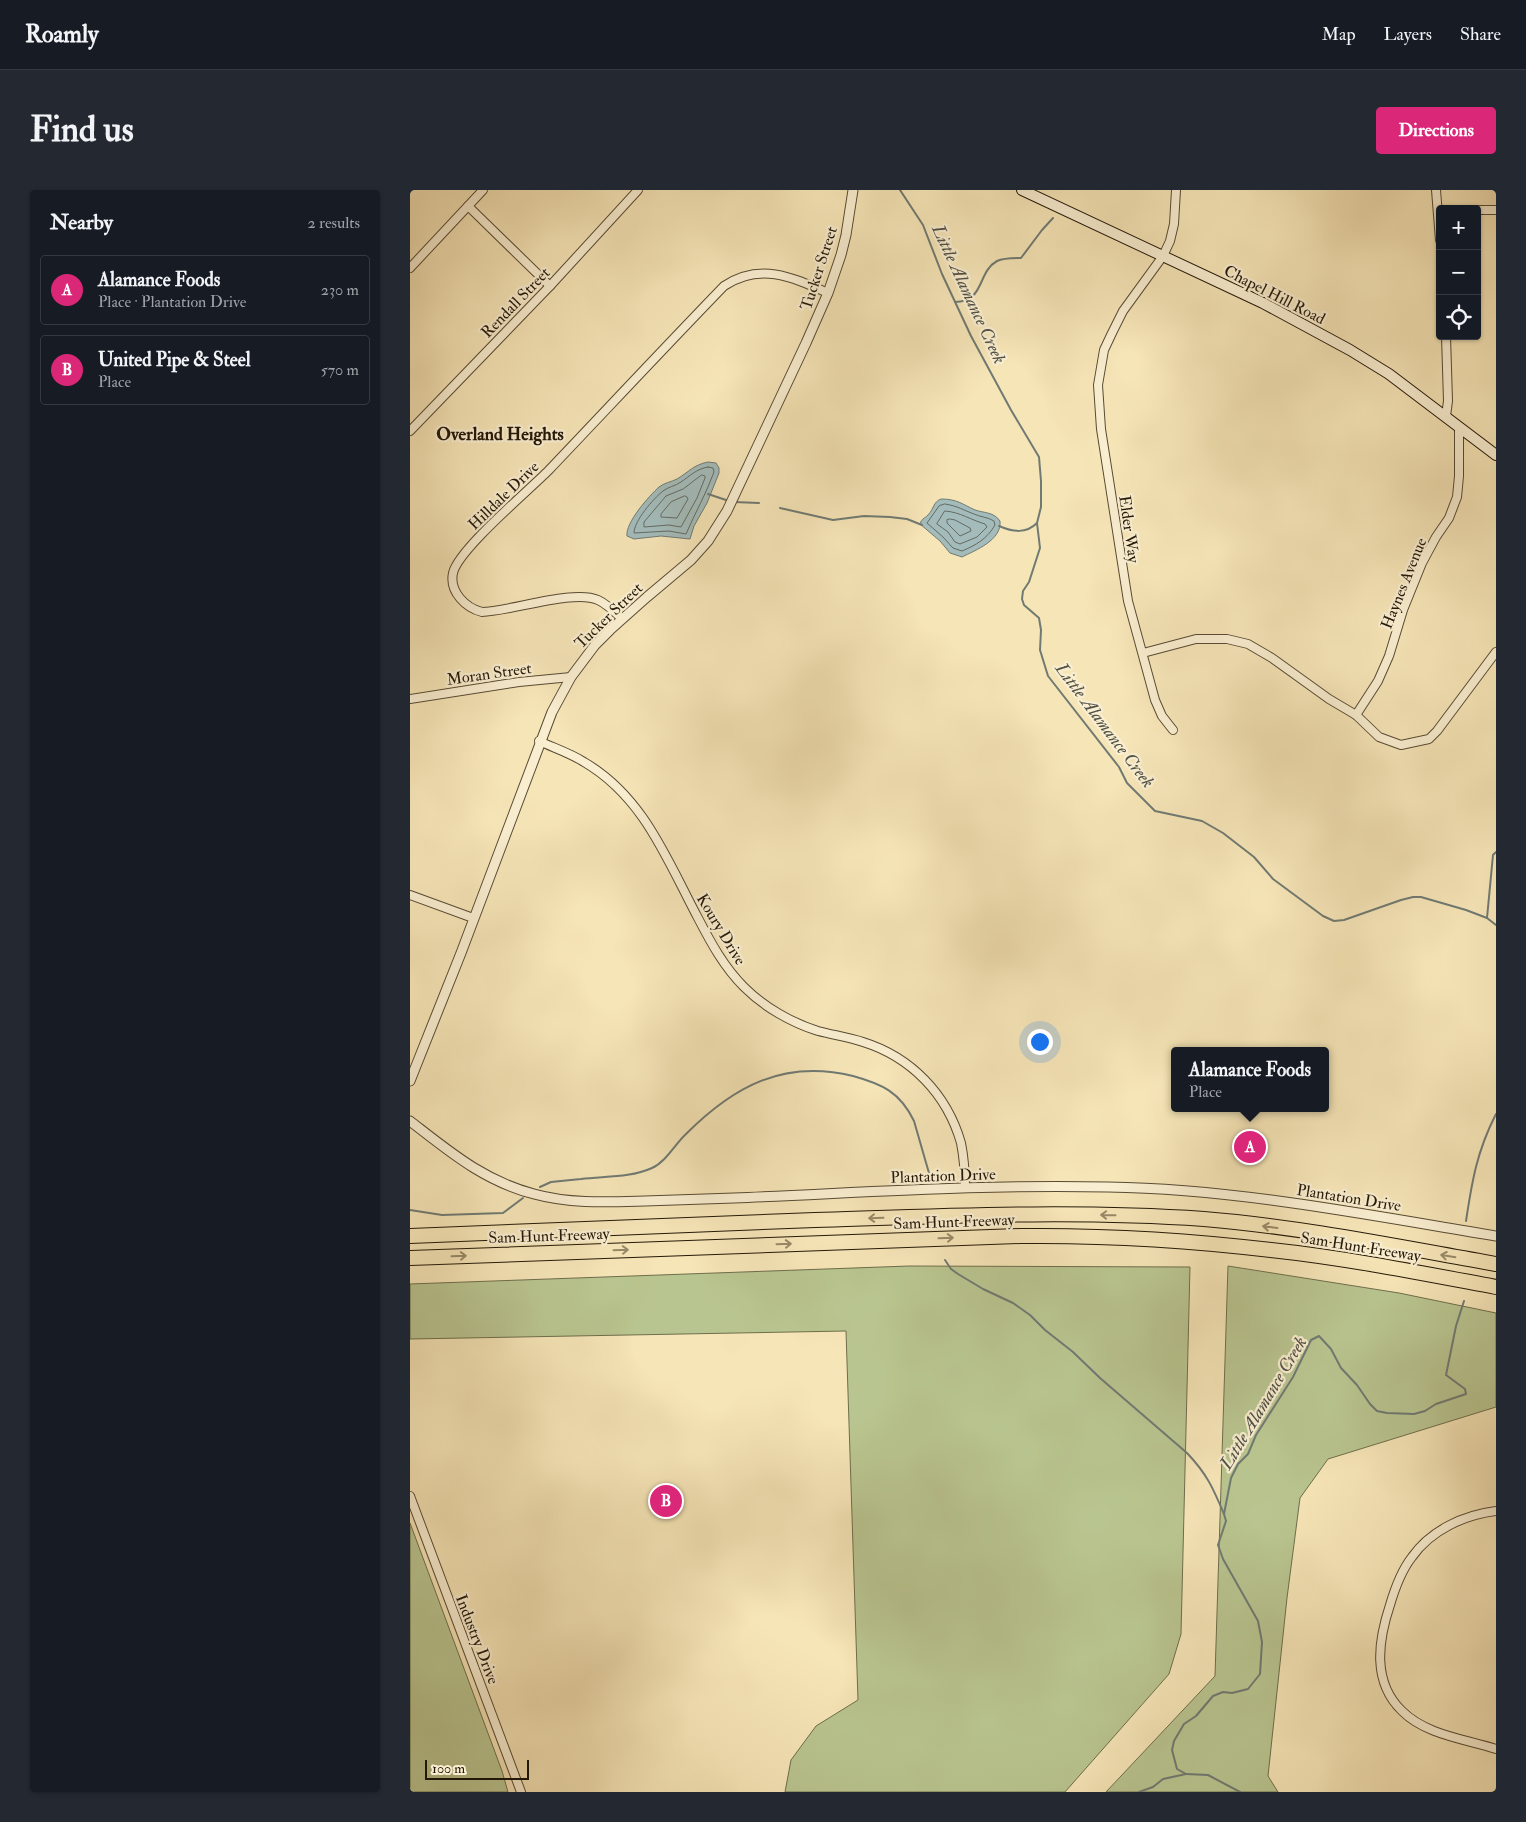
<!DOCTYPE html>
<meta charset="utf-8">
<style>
body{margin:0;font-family:"IM FELL Double Pica",serif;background:#242831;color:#f1f3f6}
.controls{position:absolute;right:15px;top:15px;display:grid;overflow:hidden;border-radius:5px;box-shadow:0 1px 4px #0004}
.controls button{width:45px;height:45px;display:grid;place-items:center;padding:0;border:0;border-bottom:1px solid #363941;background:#171b24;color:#f1f3f6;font:25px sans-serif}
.scale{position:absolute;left:15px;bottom:12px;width:104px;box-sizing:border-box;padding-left:5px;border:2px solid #241808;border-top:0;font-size:14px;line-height:18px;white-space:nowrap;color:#241808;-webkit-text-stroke:4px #f9eed0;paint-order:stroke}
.you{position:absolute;left:629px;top:851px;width:18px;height:18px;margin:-12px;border:4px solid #fff;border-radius:50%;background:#1a73e8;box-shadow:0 0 0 8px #1a73e833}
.badge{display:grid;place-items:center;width:32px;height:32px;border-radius:50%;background:#db2777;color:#fff;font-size:16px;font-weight:700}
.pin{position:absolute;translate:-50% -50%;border:2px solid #fff;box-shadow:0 1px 5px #0006}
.popup{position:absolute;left:761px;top:857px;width:158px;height:65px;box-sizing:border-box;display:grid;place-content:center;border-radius:5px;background:#171b24;filter:drop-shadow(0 1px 4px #0005);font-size:16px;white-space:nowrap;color:#9ea1a6}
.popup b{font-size:19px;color:#f1f3f6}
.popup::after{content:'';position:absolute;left:50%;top:100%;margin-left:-10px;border:10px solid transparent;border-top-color:#171b24}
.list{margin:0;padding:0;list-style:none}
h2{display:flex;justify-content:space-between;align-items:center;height:65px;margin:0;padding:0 20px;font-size:21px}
h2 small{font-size:16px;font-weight:400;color:#9ea1a6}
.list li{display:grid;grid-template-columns:32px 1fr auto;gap:15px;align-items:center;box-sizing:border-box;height:70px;margin:0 10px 10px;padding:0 10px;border:1px solid #363941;border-radius:5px}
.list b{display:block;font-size:19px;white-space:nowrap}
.list p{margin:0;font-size:16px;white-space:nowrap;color:#9ea1a6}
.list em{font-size:16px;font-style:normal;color:#9ea1a6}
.icon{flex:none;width:28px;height:28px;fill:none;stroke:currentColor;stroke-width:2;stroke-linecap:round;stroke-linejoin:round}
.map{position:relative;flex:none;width:1086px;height:1602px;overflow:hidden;border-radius:5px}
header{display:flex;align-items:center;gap:30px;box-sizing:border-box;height:70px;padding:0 25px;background:#171b24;border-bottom:1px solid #363941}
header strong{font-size:24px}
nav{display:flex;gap:28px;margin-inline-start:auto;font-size:18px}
.intro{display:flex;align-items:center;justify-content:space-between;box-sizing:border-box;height:120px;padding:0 30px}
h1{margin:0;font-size:35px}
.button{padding:12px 22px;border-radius:5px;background:#db2777;color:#fff;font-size:18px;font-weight:700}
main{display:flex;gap:30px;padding:0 30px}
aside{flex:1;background:#171b24;border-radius:5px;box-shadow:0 1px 4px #0004}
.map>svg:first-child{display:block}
</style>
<header>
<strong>Roamly</strong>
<nav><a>Map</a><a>Layers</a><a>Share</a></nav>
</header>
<div class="intro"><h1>Find us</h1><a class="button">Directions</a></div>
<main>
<aside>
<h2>Nearby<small>2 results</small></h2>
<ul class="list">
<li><span class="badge">A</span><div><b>Alamance Foods</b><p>Place · Plantation Drive</p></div><em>230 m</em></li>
<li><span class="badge">B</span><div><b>United Pipe &amp; Steel</b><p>Place</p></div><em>570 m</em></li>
</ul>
</aside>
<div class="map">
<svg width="1086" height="1602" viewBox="0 0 1086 1602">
<rect width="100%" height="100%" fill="#f6e5b7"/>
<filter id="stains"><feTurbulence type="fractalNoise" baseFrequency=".004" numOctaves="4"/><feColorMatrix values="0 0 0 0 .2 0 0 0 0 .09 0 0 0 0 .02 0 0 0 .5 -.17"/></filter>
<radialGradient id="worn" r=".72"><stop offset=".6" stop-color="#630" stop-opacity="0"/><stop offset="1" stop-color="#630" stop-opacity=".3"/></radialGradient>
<g fill="#b9c590" stroke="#6e6e4c">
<path d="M499,1076l281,1 -9,367 -12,40 -104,118h-280l6,-32 25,-34 42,-26 -12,-369 -436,8v-55z"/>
<path d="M818,1076l171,27 97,20v94l-168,52 -28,39 -13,100 -19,178 10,16h-172l109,-116z"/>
<path d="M0,1333l92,248 6,21h-98z"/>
</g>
<g fill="#a3bcbb" stroke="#707a73">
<path d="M298,272l8,1 3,5v5l-12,30 -13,23 -4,13 -29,-3 -27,3 -7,-3c-2,-13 22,-40 32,-49 5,-4 12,-5 18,-8 12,-7 16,-14 31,-17z"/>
<path d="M531,309c16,0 21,5 34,11 9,3 19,2 25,11 2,19 -24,29 -38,36l-12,-4 -10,-12 -20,-17c2,-6 4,-5 8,-9 6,-6 5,-13 13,-16z"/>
</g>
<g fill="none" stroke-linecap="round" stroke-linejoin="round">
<g stroke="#646a62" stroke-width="1">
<path d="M298,277l5,1 1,4c-8,22 -19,41 -28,62l-17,-3 -35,2c0,-12 19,-34 29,-42 5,-4 12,-5 18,-9 9,-6 15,-13 27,-15z"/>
<path d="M292,285l3,1v2l-8,20 -16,29 -12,-2 -25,2v-5l22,-26 17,-7z"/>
<path d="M275,306l2,1 1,2 -11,19 -16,-1v-3l10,-12z"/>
<path d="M535,314c13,2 18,6 29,10 6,3 14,3 20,7l1,4c-8,14 -19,20 -33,26l-9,-3 -10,-11 -16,-14 12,-17z"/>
<path d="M535,321c15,1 26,9 40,13l2,3 -10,10 -17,7 -5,-2 -7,-10 -11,-8z"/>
<path d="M540,329l5,1 15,8 1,3 -11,5 -13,-13v-3z"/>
</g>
<g stroke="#707a73" stroke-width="2">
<path d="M490,0l23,35 19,49 29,62 40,74 28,47 2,24v26l-4,16 3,25 -11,34 -6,9 -1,8 2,6 15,13 2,12 -1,20 8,26 71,91 8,16 28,28 47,10 21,12 31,24 19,22 50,37 11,5 10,-1 57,-20 12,-3h8l45,13 21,8 9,7"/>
<path d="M545,112c30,0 22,-30 42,-41 6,-3 17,-3 24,-3l21,-28 11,-12"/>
<path d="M298,304l18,6"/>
<path d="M324,312l25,1"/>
<path d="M370,318l53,12 31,-4 26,1 17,2 15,6"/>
<path d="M589,336c14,6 27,8 38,-3"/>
<path d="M1077,728l6,-63 3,-3"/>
<path d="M130,997l11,-5c10,-1 20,-2 30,-3 23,-3 49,-1 71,-11 14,-6 23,-24 34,-34 48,-48 98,-75 167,-58 29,8 47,16 61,45l17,59"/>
<path d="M0,1020l32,5 61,-2 20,-15"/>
<path d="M1056,1031c6,-40 11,-70 30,-107"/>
<path d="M535,1070l6,9 7,5 25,15 30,14 17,12 15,15 28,22 27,26 87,75c20,21 26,35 37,61"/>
<path d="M729,1602l14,-5 10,-8 23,-5"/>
<path d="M830,1602l-32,-17 -22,-1 -9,-5 -5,-19 2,-9 10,-17 12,-8 17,-20 10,-4 9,1 16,-4 12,-15 2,-32 -4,-21 -35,-62 -5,-14 8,-24 -2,-7 7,-36 7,-14 10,-10 8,-19 37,-58 18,-37 8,-4 12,13 10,19 16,17 13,19 7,7 10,2 27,1 11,-3 11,-7 30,-10 -1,-5 -19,-14 10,-49 8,-25"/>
</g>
<g stroke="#584b34" stroke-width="10">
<g id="minor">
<path d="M1026,0l4,50"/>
<path d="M58,16l82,80"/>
<path d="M1067,20h19"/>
<path d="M0,78l73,-78"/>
<path d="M1036,146l2,65 -2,15"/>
<path d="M0,241l140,-145 88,-96"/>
<path d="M212,429c-7,-7 -15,-15 -24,-19 -24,-11 -86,11 -116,12 -16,-4 -33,-20 -29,-39 5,-23 75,-82 95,-102 59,-62 117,-124 176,-185 36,-24 68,-9 104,7"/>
<path d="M733,463l53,-14h31l21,5 24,14 57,41 27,16 23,22 22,8 28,-6 8,-8 59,-79"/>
<path d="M0,509l109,-17 52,-5"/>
<path d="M946,525l22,-34 11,-25 14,-46 19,-47 14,-26 13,-19 8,-21 2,-21v-49"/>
<path d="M763,540l-11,-14 -7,-16 -27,-99 -27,-172 -3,-44 6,-35 8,-17 11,-22 40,-55 7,-15 4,-17 2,-34"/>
<path d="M129,551c15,7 31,12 45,21 60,35 83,98 114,156 13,25 26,49 46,69 20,20 48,36 74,44 15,4 30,6 45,11 48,15 84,52 98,101 3,15 4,31 4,45"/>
<path d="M0,705l63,23"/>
<path d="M0,1306l111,296"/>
<path d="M1086,1321c-32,4 -65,19 -84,46 -11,14 -17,31 -22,48 -12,36 -18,77 12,106 24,24 63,28 94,38"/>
</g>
</g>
<g stroke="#584b34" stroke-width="11">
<g id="tertiary">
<path d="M0,891l51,-128 91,-241 19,-35 24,-32 15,-15 37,-33 44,-37 17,-19 19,-30 79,-168 22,-50 13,-38 5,-20 7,-45"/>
<path d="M0,931c40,31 74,60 124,73 36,10 74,8 111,7 30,-1 59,-2 89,-3 125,-5 250,-14 374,-11 130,2 260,28 388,49"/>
</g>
</g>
<g stroke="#241808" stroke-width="12">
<path id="secondary" d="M612,0l241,113 87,47 39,24 107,81"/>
</g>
<g stroke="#241808" stroke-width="16">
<g id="motorway">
<path d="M0,1046c135,-5 270,-10 405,-16 130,-4 259,-10 389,-1 98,8 195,28 292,45"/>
<path d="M0,1068l610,-22c84,-1 167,4 251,14 75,8 150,23 225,37"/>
</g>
</g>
<use href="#minor" stroke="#f9eed0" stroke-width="8"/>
<use href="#tertiary" stroke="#f9eed0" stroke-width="9"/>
<use href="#secondary" stroke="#f9eed0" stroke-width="10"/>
<use href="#motorway" stroke="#f6e5b7" stroke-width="14"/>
</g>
<defs><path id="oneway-shaft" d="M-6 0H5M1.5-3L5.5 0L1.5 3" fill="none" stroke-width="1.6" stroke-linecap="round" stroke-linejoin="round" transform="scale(1.25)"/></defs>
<g stroke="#988968">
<use href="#oneway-shaft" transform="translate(698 1025) rotate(-179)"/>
<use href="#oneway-shaft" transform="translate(466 1028) rotate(178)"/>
<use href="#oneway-shaft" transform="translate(860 1037) rotate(-173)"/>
<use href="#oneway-shaft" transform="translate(536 1048) rotate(-2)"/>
<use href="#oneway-shaft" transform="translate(374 1054) rotate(-2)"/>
<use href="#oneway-shaft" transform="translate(211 1060) rotate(-2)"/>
<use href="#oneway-shaft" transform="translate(49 1066) rotate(-2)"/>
<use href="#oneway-shaft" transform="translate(1038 1066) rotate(-171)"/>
</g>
<g text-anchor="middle" stroke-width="4.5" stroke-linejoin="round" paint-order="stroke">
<g font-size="16" fill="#241808" stroke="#f9eed0">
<text transform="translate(408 78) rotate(-72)" y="6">Tucker Street</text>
<text transform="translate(865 104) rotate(27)" y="6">Chapel Hill Road</text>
<text transform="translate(105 112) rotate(-46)" y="6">Rendall Street</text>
<text transform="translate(93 305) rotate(-44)" y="6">Hilldale Drive</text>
<text transform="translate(720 339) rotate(82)" y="6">Elder Way</text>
<text transform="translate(993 393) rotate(-68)" y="6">Haynes Avenue</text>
<text transform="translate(198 425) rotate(-44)" y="6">Tucker Street</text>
<text transform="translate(79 483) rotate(-8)" y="6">Moran Street</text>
<text transform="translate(312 739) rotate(59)" y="6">Koury Drive</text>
<text transform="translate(533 985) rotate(-2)" y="6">Plantation Drive</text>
<text transform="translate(939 1007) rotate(9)" y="6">Plantation Drive</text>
<text transform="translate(544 1031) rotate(-2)" y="6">Sam Hunt Freeway</text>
<text transform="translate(139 1045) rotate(-2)" y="6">Sam Hunt Freeway</text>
<text transform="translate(951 1056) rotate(9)" y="6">Sam Hunt Freeway</text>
<text transform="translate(68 1449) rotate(69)" y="6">Industry Drive</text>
</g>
<g font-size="18" font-style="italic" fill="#505147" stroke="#f9eed0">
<text transform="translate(559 104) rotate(65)" y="6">Little Alamance Creek</text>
<text transform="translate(695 535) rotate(53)" y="6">Little Alamance Creek</text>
<text transform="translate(853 1213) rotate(-59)" y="6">Little Alamance Creek</text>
</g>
<g font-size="18" font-weight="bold" fill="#241808" stroke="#f9eed0">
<text x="90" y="250">Overland Heights</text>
</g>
</g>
<rect width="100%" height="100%" filter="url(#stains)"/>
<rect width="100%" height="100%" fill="url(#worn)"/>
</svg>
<div class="controls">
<button>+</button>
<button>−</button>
<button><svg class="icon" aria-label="locate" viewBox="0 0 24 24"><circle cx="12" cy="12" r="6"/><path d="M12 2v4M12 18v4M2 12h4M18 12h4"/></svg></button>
</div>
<div class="scale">100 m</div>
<div class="you"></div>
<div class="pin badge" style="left:840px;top:957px">A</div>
<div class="popup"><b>Alamance Foods</b>Place</div>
<div class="pin badge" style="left:256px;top:1311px">B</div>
</div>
</main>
